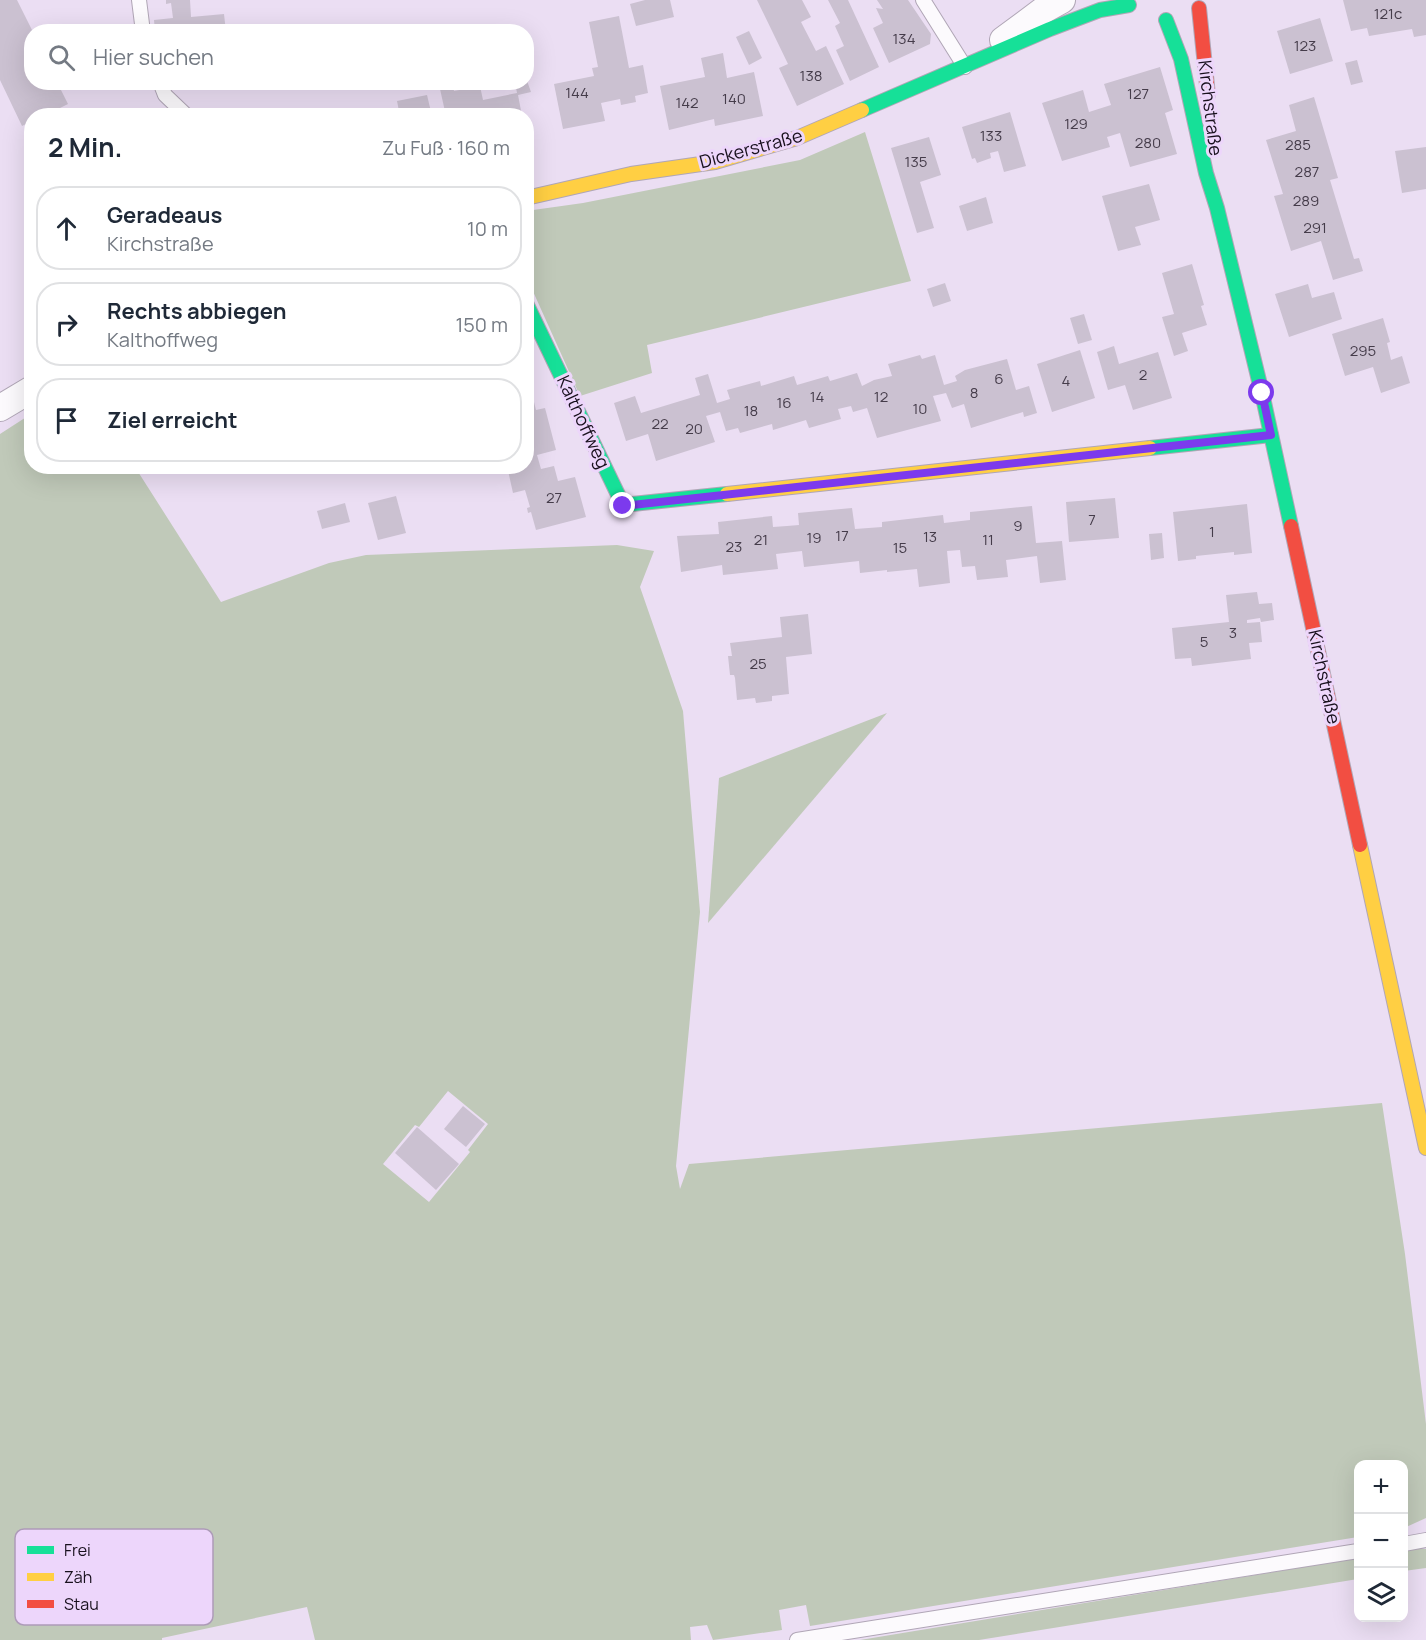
<!DOCTYPE html>
<html lang="de">
<meta charset="utf-8">
<style>
body{margin:0;font-family:Manrope,sans-serif;background:#f2f2f3;color:#1f2937}
.controls{position:absolute;right:18px;bottom:18px;display:grid;overflow:hidden;border-radius:12px;box-shadow:0 6px 24px #0002}
.controls button{width:54px;height:54px;display:grid;place-items:center;padding:0;border:0;border-bottom:2px solid #e0e1e3;background:#fff;color:#1f2937;font:30px sans-serif}
.stop{position:absolute;width:18px;height:18px;margin:-14px;border:4px solid #7c3aed;border-radius:50%;background:#fff}
.stop.end{background:#7c3aed;border-color:#fff;box-shadow:0 2px 6px #0008}
.list{margin:0;padding:0;list-style:none}
h2{display:flex;justify-content:space-between;align-items:center;height:78px;margin:0;padding:0 24px;font-size:26px}
h2 small{font-size:20px;font-weight:400;color:#747a83}
.list li{display:grid;grid-template-columns:39px 1fr auto;gap:18px;align-items:center;box-sizing:border-box;height:84px;margin:0 12px 12px;padding:0 12px;border:2px solid #e0e1e3;border-radius:24px}
.list b{display:block;font-size:22px;white-space:nowrap}
.list p{margin:0;font-size:20px;white-space:nowrap;color:#747a83}
.list em{font-size:20px;font-style:normal;color:#747a83}
.icon{flex:none;width:33px;height:33px;fill:none;stroke:currentColor;stroke-width:2;stroke-linecap:round;stroke-linejoin:round}
.map{position:relative;flex:none;width:1426px;height:1640px;overflow:hidden}
.search{position:absolute;background:#fff;box-shadow:0 6px 24px #0002;left:24px;top:24px;width:510px;height:66px;display:flex;align-items:center;gap:15px;box-sizing:border-box;padding:0 21px;border-radius:24px;color:#747a83;font-size:22px}
.panel{position:absolute;background:#fff;box-shadow:0 6px 24px #0002;left:24px;top:108px;width:510px;height:366px;border-radius:24px}
.map>svg:first-child{display:block}
</style>
<div class="map">
<svg width="1426" height="1640" viewBox="0 0 1426 1640">
<rect width="100%" height="100%" fill="#ebdef3"/>
<g fill="#c0c9b9" fill-rule="evenodd">
<path d="M865,132l46,149 -264,64 5,28 -72,23 -53,-118 -1,-67 57,-8 217,-43z"/>
<path d="M31,414l1,52 103,1 86,135 108,-39 37,-8 251,-10 37,6 -14,36 43,124 17,201 -24,254 4,23 9,-25 693,-61 23,151 21,170v94l-22,10v-64h-46v73l-548,89 -4,-21 -27,5 3,20 -69,10 -6,-15 -17,2 1,13h-376l-8,-33 -145,31v2h-162v-1206zM448,1091l40,33 -20,26 2,2 -41,50 -46,-38 32,-39 4,2z"/>
<path d="M887,713l-179,210 11,-145z"/>
<path d="M1416,1549h10v19l-22,3v-20z"/>
<path d="M1358,1558v21l-379,61h-119z"/>
</g>
<g fill="#cbc1d1">
<path d="M0,0h17l15,30v52h25l11,22 -24,12h-12v5l-10,5 -22,-46z"/>
<path d="M166,0h24l1,17 33,-3 2,18h-71l-1,-12 19,-2 -2,-15 -5,1z"/>
<path d="M645,0h25l4,17 -38,9 -6,-22z"/>
<path d="M757,0h45l9,17 -10,5 15,29 10,-5 18,38 -47,22 -18,-38 9,-4z"/>
<path d="M828,0h20l31,67 -29,14 -14,-31 8,-4 -9,-20 5,-3z"/>
<path d="M877,0h31l23,34 -1,10 -41,19 -16,-35 10,-5 -7,-15 7,1z"/>
<path d="M1343,0h83v35l-12,2 -2,-8 -43,7 -2,-8 -16,3z"/>
<path d="M619,16l10,52 14,-3 5,28 -13,3 1,6 -15,3 -1,-6 -19,4 4,18 -42,8 -9,-45 40,-8 -2,-8 6,-1 -9,-45z"/>
<path d="M1320,18l13,43 -43,13 -13,-43z"/>
<path d="M749,31l13,27 -13,7 -13,-28z"/>
<path d="M723,53l4,25 27,-6 9,44 -48,10 -1,-7 -45,11 -9,-44 45,-9 -4,-19z"/>
<path d="M1357,60l6,22 -12,3 -6,-22z"/>
<path d="M1160,67l13,43 -8,3 12,41 -47,13 -10,-34 -13,4 3,10 -48,14 -20,-58 41,-13 6,22 22,-7 -7,-21z"/>
<path d="M526,78l5,14 -13,3 4,21h-76l-6,-27 13,-3 1,5 26,-5 3,14 34,-7 -2,-11h11z"/>
<path d="M427,95l5,21h-32l-3,-15z"/>
<path d="M1314,97l24,81 -8,2 24,79 5,-1 4,13 -30,9 -12,-39 -30,10 -17,-55 9,-2 -17,-54 30,-9 -7,-26z"/>
<path d="M1010,112l16,54 -22,6 -6,-21 -8,2 1,5 -14,5 -2,-5 -3,1 -10,-32z"/>
<path d="M929,137l12,38 -21,7 14,46 -17,5 -26,-85z"/>
<path d="M1426,147v42l-24,4 -7,-42z"/>
<path d="M1149,184l11,36 -25,7 6,18 -23,6 -16,-55z"/>
<path d="M986,197l7,26 -26,8 -8,-25z"/>
<path d="M1192,264l12,41 -3,1 6,19 -25,8 6,18 -14,5 -12,-39 12,-3 -12,-41z"/>
<path d="M945,283l6,18 -18,6 -6,-18z"/>
<path d="M1308,284l4,14 22,-6 8,27 -53,18 -14,-43z"/>
<path d="M1084,314l8,26 -14,4 -8,-26z"/>
<path d="M1383,318l7,24 -3,1 4,17 11,-4 8,27 -29,10 -8,-26 -28,9 -13,-42z"/>
<path d="M1114,346l5,18 39,-12 14,46 -39,12 -8,-25 -17,5 -11,-38z"/>
<path d="M1080,350l15,48 -43,14 -15,-48z"/>
<path d="M920,355l2,4 13,-4 9,30 13,-4 -2,-5 10,-6 42,-11 9,31 13,-4 8,27 -13,4 -1,-5 -52,16 -7,-24 -12,4 -6,-15 -13,3 8,25 -64,17 -10,-30 -14,4 -2,-6 -13,3 3,10 -32,9 -3,-8 -33,10 -1,-6 -32,9 -2,-5 -12,3 -6,-19 -14,4 9,26 -59,19 -8,-27 -22,7 -12,-38 21,-7 6,17 59,-18 -5,-17 13,-4 9,29 13,-4 -3,-9 33,-9 1,5 33,-10 3,9 31,-9 2,5 27,-8 5,13 12,-6 18,-4 -4,-12z"/>
<path d="M532,394l4,16 9,-2 11,42 -19,5 4,14 13,-3 4,15 17,-4 11,40 -50,13 -5,-18 -3,1 -1,-5 3,-1 -5,-17 -12,3 -6,-27h19v-70z"/>
<path d="M396,496l10,37 -28,7 -10,-37z"/>
<path d="M1115,498l4,40 -50,4 -3,-40z"/>
<path d="M345,503l5,19 -28,7 -5,-18z"/>
<path d="M1247,504l5,49 -18,2v-3l-38,4v3l-18,2 -5,-49z"/>
<path d="M1032,506l4,37 26,-2 4,39 -26,3 -3,-27 -31,4 2,17 -31,3 -2,-14 -13,1 -2,-17 -13,1 3,32 -31,4 -2,-18 -30,3v-2l-27,3 -1,-12 -55,6 -2,-16 -26,3 2,15 -55,6 -1,-10 -41,7 -4,-36 42,-2 -1,-12 54,-6 1,11 14,-1 12,-1 -1,-12 54,-5 3,21 27,-2v-5l61,-7 1,8 26,-3v-8z"/>
<path d="M1162,533l2,25 -13,2 -2,-26z"/>
<path d="M1257,592l2,12 13,-1 2,17 -13,2 -1,-4 -13,2v3l13,-1 2,20 -13,1 2,16 -59,7 -1,-8 -16,1 -3,-31 57,-6 -3,-27z"/>
<path d="M808,614l4,40 -26,3 3,37 -17,2v5l-16,2 -1,-5 -18,2 -2,-22 -1,-3h-4l-2,-19h4l-2,-13 52,-6 -2,-20z"/>
<path d="M463,1106l22,18 -19,23 -22,-18z"/>
<path d="M417,1127l42,37 -23,26 -41,-37z"/>
</g>
<g fill="none" stroke-linecap="round" stroke-linejoin="round">
<g stroke="#b0a6b6" stroke-width="16">
<g id="lane">
<path d="M139,0l4,32"/>
<path d="M923,0l42,67"/>
<path d="M160,82l5,13 22,21"/>
<path d="M1404,1544l22,-4"/>
<path d="M797,1640l561,-89"/>
</g>
</g>
<g stroke="#b0a6b6" stroke-width="28">
<g id="street">
<path d="M1003,40l39,-29 20,-11"/>
<path d="M0,408l32,-19"/>
</g>
</g>
<g stroke="#b0a6b6" stroke-width="16">
<g id="fast">
<path d="M1166,20l15,39 25,114 11,35 45,185 29,133"/>
<path d="M862,110l188,-81 50,-19 29,-5"/>
<path d="M526,303l97,202 104,-11"/>
<path d="M1150,448l121,-13"/>
</g>
</g>
<g stroke="#b0a6b6" stroke-width="16">
<g id="slow">
<path d="M526,198l105,-24 84,-12 82,-24 65,-28"/>
<path d="M727,494l423,-46"/>
<path d="M1360,845l66,303"/>
</g>
</g>
<g stroke="#b0a6b6" stroke-width="16">
<g id="jam">
<path d="M1199,8l9,87"/>
<path d="M1291,526l69,319"/>
</g>
</g>
<use href="#lane" stroke="#fcfafd" stroke-width="14"/>
<use href="#street" stroke="#fcfafd" stroke-width="26"/>
<use href="#fast" stroke="#16e098" stroke-width="14"/>
<use href="#slow" stroke="#ffcf43" stroke-width="14"/>
<use href="#jam" stroke="#f24e42" stroke-width="14"/>
</g>
<g fill="none" stroke-linecap="round" stroke-linejoin="round">
<path stroke="#7c3aed" stroke-width="8" d="M623,506l648,-71 -9,-42"/>
</g>
<g text-anchor="middle" stroke-width="6" stroke-linejoin="round" paint-order="stroke">
<g font-size="15" fill="#453c4a">
<text x="1388" y="19">121c</text>
<text x="904" y="44">134</text>
<text x="1305" y="51">123</text>
<text x="811" y="81">138</text>
<text x="577" y="98">144</text>
<text x="1138" y="99">127</text>
<text x="734" y="104">140</text>
<text x="687" y="108">142</text>
<text x="1076" y="129">129</text>
<text x="991" y="141">133</text>
<text x="1148" y="148">280</text>
<text x="1298" y="150">285</text>
<text x="916" y="167">135</text>
<text x="1307" y="177">287</text>
<text x="1306" y="206">289</text>
<text x="1315" y="233">291</text>
<text x="1363" y="356">295</text>
<text x="1143" y="380">2</text>
<text x="999" y="384">6</text>
<text x="1066" y="386">4</text>
<text x="974" y="398">8</text>
<text x="817" y="402">14</text>
<text x="881" y="402">12</text>
<text x="784" y="408">16</text>
<text x="920" y="414">10</text>
<text x="751" y="416">18</text>
<text x="660" y="429">22</text>
<text x="694" y="434">20</text>
<text x="554" y="503">27</text>
<text x="1092" y="525">7</text>
<text x="1018" y="531">9</text>
<text x="1212" y="537">1</text>
<text x="842" y="541">17</text>
<text x="930" y="542">13</text>
<text x="814" y="543">19</text>
<text x="761" y="545">21</text>
<text x="988" y="545">11</text>
<text x="734" y="552">23</text>
<text x="900" y="553">15</text>
<text x="1233" y="638">3</text>
<text x="1204" y="647">5</text>
<text x="758" y="669">25</text>
</g>
<g font-size="18" fill="#18101d" stroke="#edd6fb">
<text transform="translate(1210 108) rotate(83)" y="6">Kirchstraße</text>
<text transform="translate(751 149) rotate(-15)" y="6">Dickerstraße</text>
<text transform="translate(583 422) rotate(65)" y="6">Kalthoffweg</text>
<text transform="translate(1324 677) rotate(78)" y="6">Kirchstraße</text>
</g>
</g>
<rect x="15" y="1529" width="198" height="96" rx="9" fill="#edd6fb" stroke="#ad9bb8" stroke-width="1.5"/>
<rect x="27" y="1546" width="27" height="8" fill="#16e098"/>
<rect x="27" y="1573" width="27" height="8" fill="#ffcf43"/>
<rect x="27" y="1600" width="27" height="8" fill="#f24e42"/>
<g font-size="16" fill="#18101d">
<text x="64" y="1556">Frei</text>
<text x="64" y="1583">Zäh</text>
<text x="64" y="1610">Stau</text>
</g>
</svg>
<div class="controls">
<button>+</button>
<button>−</button>
<button><svg class="icon" aria-label="layers" viewBox="0 0 24 24"><path d="M12 4l9 5-9 5-9-5zM3 14l9 5 9-5"/></svg></button>
</div>
<div class="stop" style="left:1262px;top:393px"></div>
<div class="stop end" style="left:623px;top:506px"></div>
<div class="search"><svg class="icon" aria-label="search" viewBox="0 0 24 24"><circle cx="10" cy="10" r="6"/><path d="M15 15l6 6"/></svg>Hier suchen</div>
<section class="panel">
<h2>2 Min.<small>Zu Fuß · 160 m</small></h2>
<ul class="list">
<li><svg class="icon" aria-label="ahead" viewBox="0 0 24 24"><path d="M12 20V5M6 11l6-6 6 6"/></svg><div><b>Geradeaus</b><p>Kirchstraße</p></div><em>10 m</em></li>
<li><svg class="icon" aria-label="right" viewBox="0 0 24 24"><path d="M7 20v-9h11M14 6l5 5-5 5"/></svg><div><b>Rechts abbiegen</b><p>Kalthoffweg</p></div><em>150 m</em></li>
<li><svg class="icon" aria-label="arrive" viewBox="0 0 24 24"><path d="M6 21V4h12l-3 4 3 4H6"/></svg><div><b>Ziel erreicht</b></div></li>
</ul>
</section>
</div>
